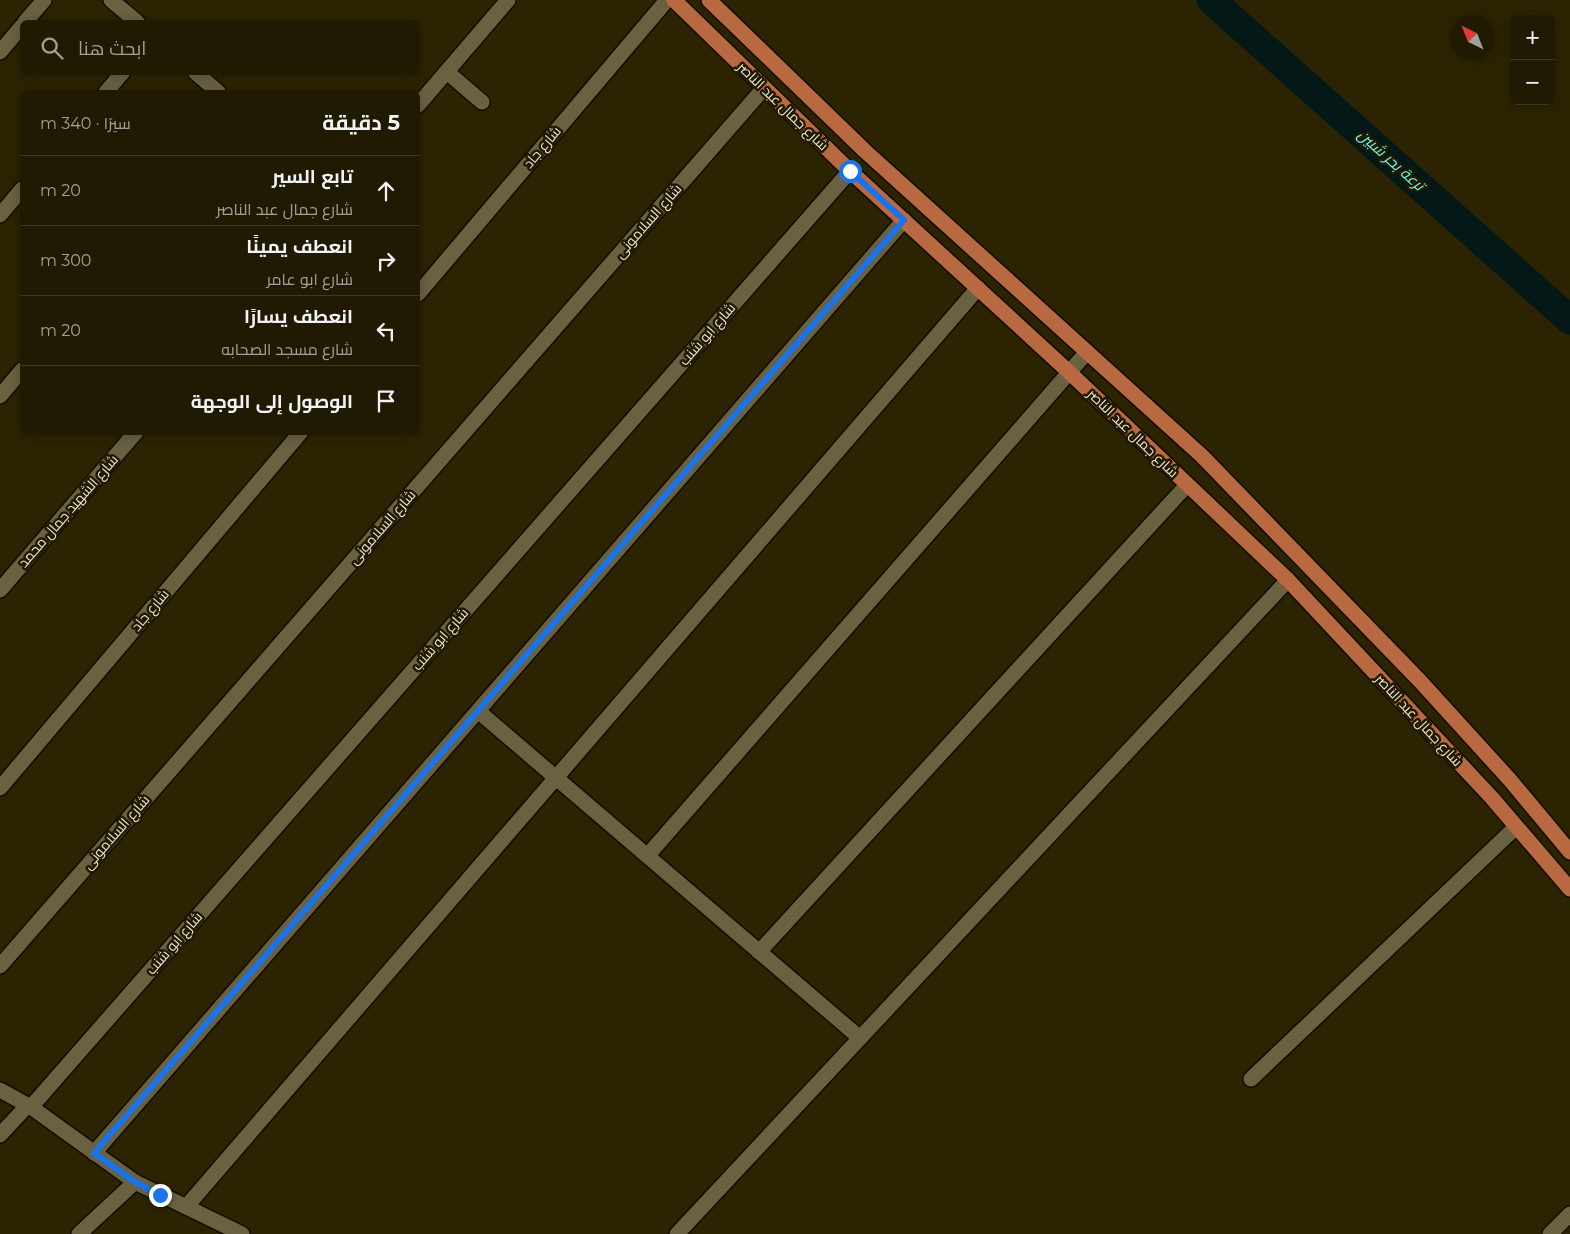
<!DOCTYPE html>
<html lang="ar">
<meta charset="utf-8">
<style>
body{margin:0;font-family:Montserrat,Cairo,sans-serif;background:#28230c;color:#f1f3f6;direction:rtl}
.controls{position:absolute;right:15px;top:15px;display:grid;overflow:hidden;border-radius:8px;box-shadow:0 2px 12px #0003}
.controls button{width:45px;height:45px;display:grid;place-items:center;padding:0;border:0;border-bottom:1px solid #3d3824;background:#201a02;color:#f1f3f6;font:25px sans-serif}
.compass{position:absolute;left:1450px;top:15px;width:45px;height:45px;border-radius:50%;background:#201a02;box-shadow:0 2px 12px #0003;rotate:317deg}
.stop{position:absolute;width:15px;height:15px;margin:-11px;border:4px solid #1a73e8;border-radius:50%;background:#fff}
.stop.end{background:#1a73e8;border-color:#fff;box-shadow:0 1px 5px #0008}
.list{margin:0;padding:0;list-style:none}
h2{display:flex;justify-content:space-between;align-items:center;height:65px;margin:0;padding:0 20px;font-size:21px}
h2 small{font-size:16px;font-weight:400;color:#a2a199}
.list li{display:grid;grid-template-columns:32px 1fr auto;gap:15px;align-items:center;box-sizing:border-box;height:70px;padding:0 20px;border-top:1px solid #3d3824}
.list b{display:block;font-size:19px;white-space:nowrap}
.list p{margin:0;font-size:16px;white-space:nowrap;color:#a2a199}
.list em{font-size:16px;font-style:normal;color:#a2a199}
.icon{flex:none;width:28px;height:28px;fill:none;stroke:currentColor;stroke-width:2;stroke-linecap:round;stroke-linejoin:round}
.map{position:relative;flex:none;width:1570px;height:1234px;overflow:hidden;direction:ltr}
.search{position:absolute;background:#201a02;box-shadow:0 2px 12px #0003;left:20px;top:20px;width:400px;height:55px;display:flex;align-items:center;gap:12px;box-sizing:border-box;padding:0 18px;border-radius:8px;color:#a2a199;font-size:19px}
.panel{position:absolute;background:#201a02;box-shadow:0 2px 12px #0003;left:20px;top:90px;width:400px;height:345px;border-radius:8px;direction:rtl}
.map>svg:first-child{display:block}
</style>
<div class="map">
<svg width="1570" height="1234" viewBox="0 0 1570 1234">
<rect width="100%" height="100%" fill="#2b2302"/>
<g fill="none" stroke-linecap="round" stroke-linejoin="round">
<path stroke="#051818" stroke-width="29" d="M1211,0l359,320"/>
<g stroke="#120c00" stroke-width="18">
<g id="minor">
<path d="M111,0l26,22"/>
<path d="M25,22l19,-22"/>
<path d="M0,52l22,-26"/>
<path d="M195,72l23,20"/>
<path d="M447,72l35,30"/>
<path d="M106,92l17,-20"/>
<path d="M418,105l90,-105"/>
<path d="M0,215l22,-26"/>
<path d="M418,294l249,-294"/>
<path d="M0,396l22,-26"/>
<path d="M0,590l136,-158"/>
<path d="M478,711l382,327"/>
<path d="M0,788l301,-356"/>
<path d="M648,855l439,-503"/>
<path d="M759,952l428,-467"/>
<path d="M0,966l764,-878"/>
<path d="M1251,1079l265,-252"/>
<path d="M0,1090l31,17 104,75 107,52"/>
<path d="M31,1107l819,-936"/>
<path d="M0,1135l28,-30"/>
<path d="M94,1153l810,-933"/>
<path d="M186,1207l792,-919"/>
<path d="M79,1234l56,-52"/>
<path d="M677,1234l611,-654"/>
<path d="M1550,1234l20,-20"/>
</g>
</g>
<g stroke="#120c00" stroke-width="18">
<g id="major">
<path d="M674,0l176,171 219,201 219,208 204,218 78,91"/>
<path d="M709,0l156,151 337,305 218,225 90,99 60,72"/>
</g>
</g>
<use href="#minor" stroke="#696140" stroke-width="15"/>
<use href="#major" stroke="#b86942" stroke-width="15"/>
</g>
<g fill="none" stroke-linecap="round" stroke-linejoin="round">
<path stroke="#1a73e8" stroke-width="6" d="M160,1195l-25,-13 -41,-29 810,-933 -54,-49"/>
</g>
<g text-anchor="middle" stroke-width="5" stroke-linejoin="round" paint-order="stroke">
<g font-size="14" fill="#ebe7d5" stroke="#211900">
<text transform="translate(783 106) rotate(44)" y="5">شارع جمال عبد الناصر</text>
<text transform="translate(542 147) rotate(-50)" y="5">شارع جاد</text>
<text transform="translate(648 221) rotate(-49)" y="5">شارع السلامونى</text>
<text transform="translate(707 334) rotate(-49)" y="5">شارع ابو شنب</text>
<text transform="translate(1133 433) rotate(44)" y="5">شارع جمال عبد الناصر</text>
<text transform="translate(68 511) rotate(-49)" y="5">شارع الشهيد جمال محمد</text>
<text transform="translate(382 527) rotate(-49)" y="5">شارع السلامونى</text>
<text transform="translate(150 610) rotate(-50)" y="5">شارع جاد</text>
<text transform="translate(440 639) rotate(-49)" y="5">شارع ابو شنب</text>
<text transform="translate(1419 720) rotate(47)" y="5">شارع جمال عبد الناصر</text>
<text transform="translate(116 832) rotate(-49)" y="5">شارع السلامونى</text>
<text transform="translate(174 943) rotate(-49)" y="5">شارع ابو شنب</text>
</g>
<g font-size="15" font-style="italic" fill="#68fbfc" stroke="#211900">
<text transform="translate(1391 160) rotate(42)" y="5">ترعة بحر شبين</text>
</g>
</g>
</svg>
<div class="controls">
<button>+</button>
<button>−</button>
</div>
<svg class="compass" viewBox="-18 -18 36 36"><path d="M0-13l5 13h-10z" fill="#e53935"/><path d="M0 13l5-13h-10z" fill="#a2a199"/></svg>
<div class="stop" style="left:850px;top:171px"></div>
<div class="stop end" style="left:160px;top:1195px"></div>
<div class="search"><svg class="icon" aria-label="search" viewBox="0 0 24 24"><circle cx="10" cy="10" r="6"/><path d="M15 15l6 6"/></svg>ابحث هنا</div>
<section class="panel">
<h2>5 دقيقة<small>سيرًا · 340 m</small></h2>
<ul class="list">
<li><svg class="icon" aria-label="ahead" viewBox="0 0 24 24"><path d="M12 20V5M6 11l6-6 6 6"/></svg><div><b>تابع السير</b><p>شارع جمال عبد الناصر</p></div><em>20 m</em></li>
<li><svg class="icon" aria-label="right" viewBox="0 0 24 24"><path d="M7 20v-9h11M14 6l5 5-5 5"/></svg><div><b>انعطف يمينًا</b><p>شارع ابو عامر</p></div><em>300 m</em></li>
<li><svg class="icon" aria-label="left" viewBox="0 0 24 24"><path d="M17 20v-9H6M10 6l-5 5 5 5"/></svg><div><b>انعطف يسارًا</b><p>شارع مسجد الصحابه</p></div><em>20 m</em></li>
<li><svg class="icon" aria-label="arrive" viewBox="0 0 24 24"><path d="M6 21V4h12l-3 4 3 4H6"/></svg><div><b>الوصول إلى الوجهة</b></div></li>
</ul>
</section>
</div>
